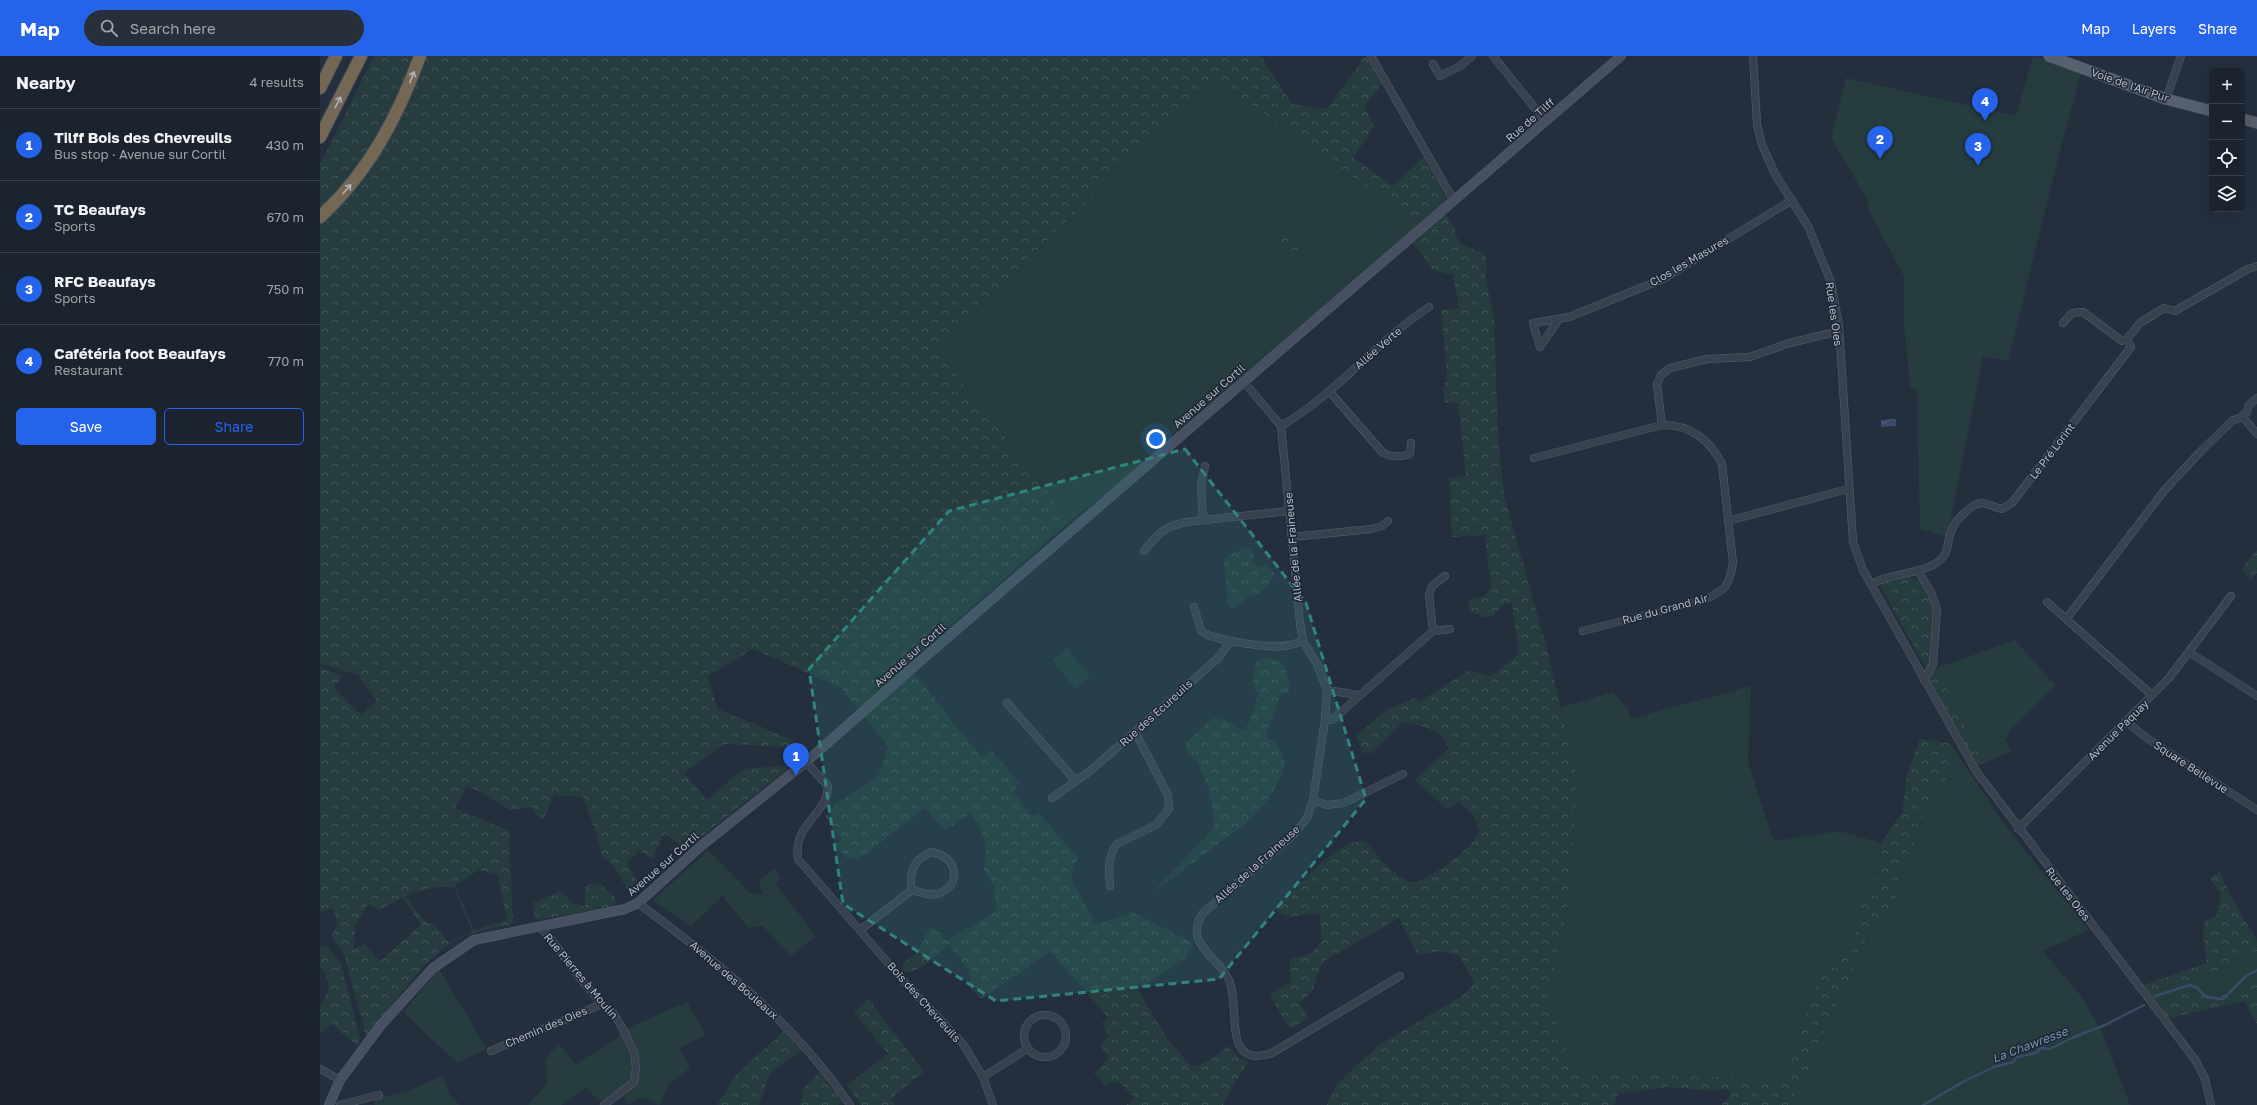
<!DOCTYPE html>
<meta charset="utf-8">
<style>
body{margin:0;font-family:"Golos Text",sans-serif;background:#282f3a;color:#f1f3f6}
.controls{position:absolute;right:12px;top:12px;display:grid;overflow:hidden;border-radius:6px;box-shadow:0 4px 16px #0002}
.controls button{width:36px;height:36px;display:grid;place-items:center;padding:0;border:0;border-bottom:1px solid #39404a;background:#1b232e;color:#f1f3f6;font:20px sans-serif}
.you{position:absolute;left:836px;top:383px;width:14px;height:14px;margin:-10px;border:3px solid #fff;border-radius:50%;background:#1a73e8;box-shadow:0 0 0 6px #1a73e833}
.badge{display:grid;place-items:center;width:26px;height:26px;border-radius:50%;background:#2563eb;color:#fff;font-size:13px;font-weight:700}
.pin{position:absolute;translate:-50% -33px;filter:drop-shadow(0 1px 2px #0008)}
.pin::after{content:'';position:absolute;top:21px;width:14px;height:12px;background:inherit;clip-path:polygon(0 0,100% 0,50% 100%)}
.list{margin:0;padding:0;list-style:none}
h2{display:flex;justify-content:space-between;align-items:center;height:52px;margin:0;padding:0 16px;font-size:17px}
h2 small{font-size:13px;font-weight:400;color:#a0a4aa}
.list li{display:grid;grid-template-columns:26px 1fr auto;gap:12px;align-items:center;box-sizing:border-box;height:72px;padding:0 16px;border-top:1px solid #39404a}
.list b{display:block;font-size:15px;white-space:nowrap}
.list p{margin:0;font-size:13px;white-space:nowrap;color:#a0a4aa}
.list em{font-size:13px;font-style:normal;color:#a0a4aa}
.actions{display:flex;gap:8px;padding:12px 16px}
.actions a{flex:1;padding:9px 0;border:1px solid #2563eb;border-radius:6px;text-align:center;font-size:14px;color:#2563eb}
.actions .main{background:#2563eb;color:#fff}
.icon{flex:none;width:22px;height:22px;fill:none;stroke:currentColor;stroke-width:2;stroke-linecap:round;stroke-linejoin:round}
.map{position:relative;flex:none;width:1937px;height:1049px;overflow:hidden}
header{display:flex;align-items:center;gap:24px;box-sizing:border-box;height:56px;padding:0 20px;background:#2563eb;color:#fff}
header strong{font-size:19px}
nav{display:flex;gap:22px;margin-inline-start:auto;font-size:14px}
.search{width:280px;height:36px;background:#282f3a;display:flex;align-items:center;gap:10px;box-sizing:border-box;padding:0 14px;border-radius:22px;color:#a0a4aa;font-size:15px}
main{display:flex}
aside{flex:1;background:#1b232e}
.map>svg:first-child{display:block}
</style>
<header>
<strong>Map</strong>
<div class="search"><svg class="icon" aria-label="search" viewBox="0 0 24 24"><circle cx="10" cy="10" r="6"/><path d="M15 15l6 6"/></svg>Search here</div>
<nav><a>Map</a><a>Layers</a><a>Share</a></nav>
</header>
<main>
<aside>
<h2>Nearby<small>4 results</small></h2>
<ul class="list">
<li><span class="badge">1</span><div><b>Tilff Bois des Chevreuils</b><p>Bus stop · Avenue sur Cortil</p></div><em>430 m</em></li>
<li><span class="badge">2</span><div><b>TC Beaufays</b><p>Sports</p></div><em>670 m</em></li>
<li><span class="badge">3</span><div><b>RFC Beaufays</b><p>Sports</p></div><em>750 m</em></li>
<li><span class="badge">4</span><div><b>Cafétéria foot Beaufays</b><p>Restaurant</p></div><em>770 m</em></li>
</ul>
<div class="actions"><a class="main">Save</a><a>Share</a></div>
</aside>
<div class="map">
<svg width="1937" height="1049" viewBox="0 0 1937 1049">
<defs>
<pattern id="forest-crowns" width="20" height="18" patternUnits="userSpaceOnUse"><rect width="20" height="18" fill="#263c3f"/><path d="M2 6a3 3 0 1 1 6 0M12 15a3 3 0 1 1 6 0" fill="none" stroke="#435659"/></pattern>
<pattern id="water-waves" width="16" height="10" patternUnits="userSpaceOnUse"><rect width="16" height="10" fill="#394c67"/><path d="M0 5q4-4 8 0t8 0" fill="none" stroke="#53647b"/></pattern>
</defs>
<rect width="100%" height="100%" fill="#242f3e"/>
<g fill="#263c3f" fill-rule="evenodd">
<path d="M1713,0l48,17 -22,81 -51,207 -25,-5 -36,181 -27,-8 -3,-140 -7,-2 -6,-63v-48l-35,-65 -3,-14 -35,-59 15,-60 170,38z"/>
<path d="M893,21l206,148 -296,256 -53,40 -133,-172zM974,175l7,8 -1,8 -5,6z"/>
<path d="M1695,584l40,45 -47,48 1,3 -4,4 6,10v2l-28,11 -46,-95z"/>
<path d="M747,592l23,28 -15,12 -23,-28z"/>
<path d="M1431,630l-3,76 24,75 5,4 62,-10 42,12 -2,32 -18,26 -6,33 -39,50 -30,95 -211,-6 -27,-74 20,-94 10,-124 -17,-74 52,-15 15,16 2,11z"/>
<path d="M1630,687l52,78 87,109 -46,21 35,41 22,35 30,78h-341l14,-25 65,-144 28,-37 5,-28 17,-38 16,-48 12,-4z"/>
<path d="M388,794l42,43 13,1 -4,-13 15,-13 7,10 -5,6 40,52 -25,20 -28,-30 -15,1 -26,-31 -31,30 -38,-26z"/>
<path d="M1937,895v24l-19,15 5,8 -42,-9 -44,13 -8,-9 66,-21z"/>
<path d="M119,913l48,80 -30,14 -54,-51z"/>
<path d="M367,946l19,33 -27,13 11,20 -21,16 -10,21 -15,-8 -16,7 -10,-15 -18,13 -14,-14 -25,17h-33l19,-22 -2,-23 13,-16 18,20 43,-27v-5z"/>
<path d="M122,1020l8,20 10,9h-85l-2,-5 37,-10z"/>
</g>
<g fill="url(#forest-crowns)" fill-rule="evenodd">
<path d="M54,0h887l31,48 35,5 38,-53 18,27 -19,23 10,21 -21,31 40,28 31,-29 23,43 -28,25 -206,-148 -276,272 133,172 -163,143 75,94 9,-8 28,33 -6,9 19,24 6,-4 40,46 -6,15v7l24,45 36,-13 60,30 1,4 -8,13 -47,31 29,48 24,28c15,0 26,-11 38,-20l9,11 10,5 -25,41 1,2h-98l9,-7 -17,-17 -13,4 -11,-12 15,-15 -9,-13 9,-9 -7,-13 6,-6 -57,-65 -70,47 -10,-10 -2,-19 -21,-26c-10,11 -27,27 -42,29l-4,-3c-1,-11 12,-13 17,-21 6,-8 4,-15 13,-21l10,5 1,6 4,2 49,-30 -2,-25 -10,-16 2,-25 -6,-16 -9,-16 -26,18 -20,-23 -66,51 -13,-1 -10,-13 6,-6 -17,-22 11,-13 42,-28 11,-29 -49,-60 -87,-38 -45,27 10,33 93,39 -87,-4 -40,29 23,27 36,-31 49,-4 -106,84 -21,-16 -13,26 -13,-9 -12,13 12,22 -9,9 -18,-31 -9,-4 -7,-26 -13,-36 -29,-2 -10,24 -7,-3 -5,-9 -21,3 -44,-25 -12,23 54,23 4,93c-17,4 -35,6 -51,13 -40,20 -66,67 -96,99l-22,-82 -13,-18 7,-12 -5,-16 -13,4v-244l23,7 -9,12 27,28 16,-14 -19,-26 -38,-12v-498zM158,814l19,4 10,46 -33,10 -19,-44zM117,831h17l18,44 -23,12 -15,-19 -8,-1 -20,-27 5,-3zM83,842l18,27 -41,36 -16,-17 -10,5 1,-23 13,-22 11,6z"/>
<path d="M1124,156l11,17 1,7 4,8 25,10 2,14 -2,8 9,39 4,121 6,59 42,150 32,136 -10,124 -20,94 27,74 211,6 30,-95 39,-50 6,-33 18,-26 2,-32 21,-30 5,-38 13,-36 30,4 -4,38 -12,4 -16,48 -17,38 -5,28 -28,37 -65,144 -14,25h-67l9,-11 -5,-5 -13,2 -46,-4 -49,7 -4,11h-287l9,-20 43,-40 84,-50 11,-12 -14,-27 -19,-5 -23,4 -19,-37 -75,43c-12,18 -3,26 -24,42l8,15 -18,11 -20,-34 21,-13 -2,-22 24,-8 9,-11 -3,-28c-16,2 -34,9 -45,-5 19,-18 65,-70 91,-67 10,11 31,38 46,41 14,2 66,-36 67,-50 1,-13 -10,-22 -19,-30l-12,7 -32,-29 34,-32c-2,-4 -4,-9 -7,-11 -7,-7 -30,-16 -40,-14l-30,30h-9l-5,-10 -1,-7 29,-26 29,-12 4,4 50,-32 21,7 29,-23 -7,-51 -10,2 -9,11 -9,1 -15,-6 -1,-6 2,-5 14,-4 7,-8 -6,-53 -33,2 -3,-59 17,-2 -8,-73h-13l-2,-12 4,-15 -6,-66 18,-2 -6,-33 -20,-5 -20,-27z"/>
<circle cx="970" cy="186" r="11"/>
<path d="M925,492l8,1 1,13 4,5 8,-3 9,10 -3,6 -14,14 -13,4 -9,9 -5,1 -3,-4 -4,-42 3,-7z"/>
<path d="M1937,494v22l-6,8 -9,-11z"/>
<path d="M1582,521c43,0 30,61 28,88l-4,3 -47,-84z"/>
<path d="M944,602l15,2c9,11 10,18 10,32l-9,3 -15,43 11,4 5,9 4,13 -5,15 -12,20 -17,20 -101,76 65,-68c-2,-21 -9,-63 -28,-74l-1,-10 27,-25 11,2 22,11 13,-37 -5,-5 -1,-12 3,-15z"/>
<path d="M1617,612l46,95 -6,3 -50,-89z"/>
<path d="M1900,816l9,21 28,48v10l-42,21 -66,21 -5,-8 63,-22 -4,-28 2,-14 12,-6 4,-21 -11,-16z"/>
<path d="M279,827l15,13 3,7 -5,4 -73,13 -5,-2 -1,-15 28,-12 13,13 11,2v-18l4,-4z"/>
<path d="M0,890l8,2 13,15 19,76 -2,7 -27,-23 -11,11c0,-8 0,-17 0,-25 3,-16 18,-22 0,-41z"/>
<path d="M1937,919v49l-12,-23 -76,17 -12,-16 44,-13 41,9 -4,-8z"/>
<path d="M548,942l56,74 -33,26 4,7h-34l-14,-20 41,-31 -34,-42z"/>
<path d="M464,975l18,20 -32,22 -11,32h-42l19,-30z"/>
<path d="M500,1016l22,30 -4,3h-38l4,-17z"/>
</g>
<path fill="url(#water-waves)" d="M1576,363v7l-15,1v-7z"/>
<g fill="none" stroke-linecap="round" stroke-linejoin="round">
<g stroke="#394c67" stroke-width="2.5">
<path d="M1835,940l35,-11 6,2 10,10 17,2 23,-23 11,-6"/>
<path d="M1603,1049l38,-22 33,-16 19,-5 4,-5 19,-4 5,-5 9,1 22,-11 33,-13 39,-20"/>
</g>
<g stroke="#565f6c" stroke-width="8">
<g id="minor">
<path d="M1051,0l83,145"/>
<path d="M1173,0l53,66"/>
<path d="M1433,0l4,68 5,21 14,31 32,50 23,56 8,44 14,216 10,28 113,201 220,290 9,18 6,26"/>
<path d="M1113,8l7,12 19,-9 13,-11"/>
<path d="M1846,43l15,-43"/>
<path d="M1239,263l-19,28 -7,-24 36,-6 94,-38 129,-79"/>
<path d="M1743,267l9,-10 11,-1 39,29 5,-2"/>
<path d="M924,326l37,44 19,197 3,18 14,23 10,26 -2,30 -12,80 -6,18 -13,16 -91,79c-20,29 13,43 25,65 14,27 -8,93 44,75l128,-77"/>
<path d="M1009,335l54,62c8,4 18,4 27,1l1,-11"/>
<path d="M1922,360l15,18"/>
<path d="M1342,369l-5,-41 4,-9 9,-7 37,-9 43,-2 36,-13 53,-13"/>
<path d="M961,370c55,-32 95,-84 148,-119"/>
<path d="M1214,402l128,-33c29,0 47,14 60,39l11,99c-4,24 -8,27 -29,37l-121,31"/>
<path d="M883,464l-2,-35 4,-19"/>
<path d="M1408,465l120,-32"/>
<path d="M972,481l79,-8 11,-3 6,-5"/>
<path d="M824,495c14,-17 19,-24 42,-29l103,-11"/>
<path d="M1598,515l13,21 6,18 -4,54 -9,16"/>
<path d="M1552,528c18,-11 42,-9 61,-19 19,-10 12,-21 19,-36 4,-9 19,-25 29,-26 7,0 14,5 21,6l10,-6 119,-156 -4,-8 13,-16 24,-15 11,3 73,-42 9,-3"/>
<path d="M1727,546l105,93"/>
<path d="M874,551l7,24 9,5 21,5"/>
<path d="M1747,562l96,-126 36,-39 34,-33 7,-2 7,-6 2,-7 8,-7"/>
<path d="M1113,575l17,-2"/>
<path d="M1869,596l68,44"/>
<path d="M1007,634l31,5"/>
<path d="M687,647l68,77"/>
<path d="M1005,664h7l101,-89 -4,-36 3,-9 13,-10"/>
<path d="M1807,666l21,17 109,71"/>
<path d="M486,706l22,24c-1,30 -35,36 -30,73l103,119 62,66 20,33 10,28"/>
<path d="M732,742l38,-27 45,-39 83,-74 13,-17c25,4 48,10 72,0"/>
<path d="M993,744l14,5 17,-2 59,-29"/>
<path d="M1698,773l151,-151 62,-82"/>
<path d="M611,796c26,3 33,34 6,42 -8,2 -17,-2 -25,-4l-1,-3c-1,-18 4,-28 20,-35z"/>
<path d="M790,830c-1,-15 -3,-30 7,-42l39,-19 13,-16 -1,-14 -33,-63"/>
<path d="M318,847c78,58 157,120 212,202"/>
<path d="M218,870l9,8 36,48 19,22 10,7 12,20 10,21 2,16 -2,14 -30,23"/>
<path d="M540,874l52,-40"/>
<circle cx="725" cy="980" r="21"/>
<path d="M171,995l111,-47"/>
<path d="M0,1013l20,11"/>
<path d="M663,1021l44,-28"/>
<path d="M20,1049l39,-10"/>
</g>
</g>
<g stroke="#565f6c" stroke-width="10">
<path id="secondary" d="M9,1049l11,-25 41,-55 52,-57 41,-28 151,-31 13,-6 63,-57 105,-84 112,-99 703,-607"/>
</g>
<g stroke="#414a57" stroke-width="12">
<g id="primary">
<path d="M1729,0l117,43 46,12"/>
<path d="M1922,63l15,4"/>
</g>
</g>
<g stroke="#434c59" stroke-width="14">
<g id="motorway">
<path d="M0,32l16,-32"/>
<path d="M0,81l41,-81"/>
<path d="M0,161c48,-44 78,-100 100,-161"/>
</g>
</g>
<use href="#minor" stroke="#38414e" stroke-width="7"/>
<use href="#secondary" stroke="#465061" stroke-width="9"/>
<use href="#primary" stroke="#56606e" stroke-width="11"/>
<use href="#motorway" stroke="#746855" stroke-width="12"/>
</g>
<defs><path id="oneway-shaft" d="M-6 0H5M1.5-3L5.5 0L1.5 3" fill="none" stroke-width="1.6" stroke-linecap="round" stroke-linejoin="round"/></defs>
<g stroke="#aeb4bd">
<use href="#oneway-shaft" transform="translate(92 21) rotate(-69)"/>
<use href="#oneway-shaft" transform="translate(18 46) rotate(-63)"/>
<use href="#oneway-shaft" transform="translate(27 133) rotate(-48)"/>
</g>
<path fill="#308480" fill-opacity="0.2" stroke="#308480" stroke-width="3" stroke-dasharray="8 5" stroke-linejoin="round" d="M865,393l121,154 60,196 -147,180 -223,22 -153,-97 -34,-235 140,-158z"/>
<g text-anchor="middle" stroke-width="3" stroke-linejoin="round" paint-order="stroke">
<g font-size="11" fill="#b4bcc9" stroke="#1d2633">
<text transform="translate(1810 29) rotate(19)" y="4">Voie de l'Air Pur</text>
<text transform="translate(1210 64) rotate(-41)" y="4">Rue de Tilff</text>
<text transform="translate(1369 205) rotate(-30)" y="4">Clos les Masures</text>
<text transform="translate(1514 258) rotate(82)" y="4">Rue les Oies</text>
<text transform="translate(1058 292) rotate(-41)" y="4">Allée Verte</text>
<text transform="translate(889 340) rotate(-41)" y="4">Avenue sur Cortil</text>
<text transform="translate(1732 395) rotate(-53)" y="4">Le Pré Lorint</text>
<text transform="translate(973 491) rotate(-95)" y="4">Allée de la Fraineuse</text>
<text transform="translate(1345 553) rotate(-15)" y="4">Rue du Grand Air</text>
<text transform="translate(590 599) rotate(-41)" y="4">Avenue sur Cortil</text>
<text transform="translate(836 657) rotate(-42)" y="4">Rue des Ecureuils</text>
<text transform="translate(1798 674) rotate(-45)" y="4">Avenue Paquay</text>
<text transform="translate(1871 711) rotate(33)" y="4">Square Bellevue</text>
<text transform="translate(343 808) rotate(-41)" y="4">Avenue sur Cortil</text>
<text transform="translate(937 808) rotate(-42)" y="4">Allée de la Fraineuse</text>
<text transform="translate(1748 838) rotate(52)" y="4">Rue les Oies</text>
<text transform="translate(261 920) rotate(50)" y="4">Rue Pierres à Moulin</text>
<text transform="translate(414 924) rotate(41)" y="4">Avenue des Bouleaux</text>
<text transform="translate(604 946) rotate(48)" y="4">Bois des Chevreuils</text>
<text transform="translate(226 971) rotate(-23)" y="4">Chemin des Oies</text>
</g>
<g font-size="12" font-style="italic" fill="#7c92b1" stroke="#1d2633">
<text transform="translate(1710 989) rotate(-21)" y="4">La Chawresse</text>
</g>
</g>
</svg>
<div class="controls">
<button>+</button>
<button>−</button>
<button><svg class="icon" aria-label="locate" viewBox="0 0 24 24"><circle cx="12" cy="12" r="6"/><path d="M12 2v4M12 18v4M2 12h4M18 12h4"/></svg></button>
<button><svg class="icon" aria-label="layers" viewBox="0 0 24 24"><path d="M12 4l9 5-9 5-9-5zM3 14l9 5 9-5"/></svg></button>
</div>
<div class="you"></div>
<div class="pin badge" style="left:476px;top:720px">1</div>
<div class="pin badge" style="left:1560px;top:103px">2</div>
<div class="pin badge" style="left:1658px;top:110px">3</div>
<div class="pin badge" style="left:1665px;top:65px">4</div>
</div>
</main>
